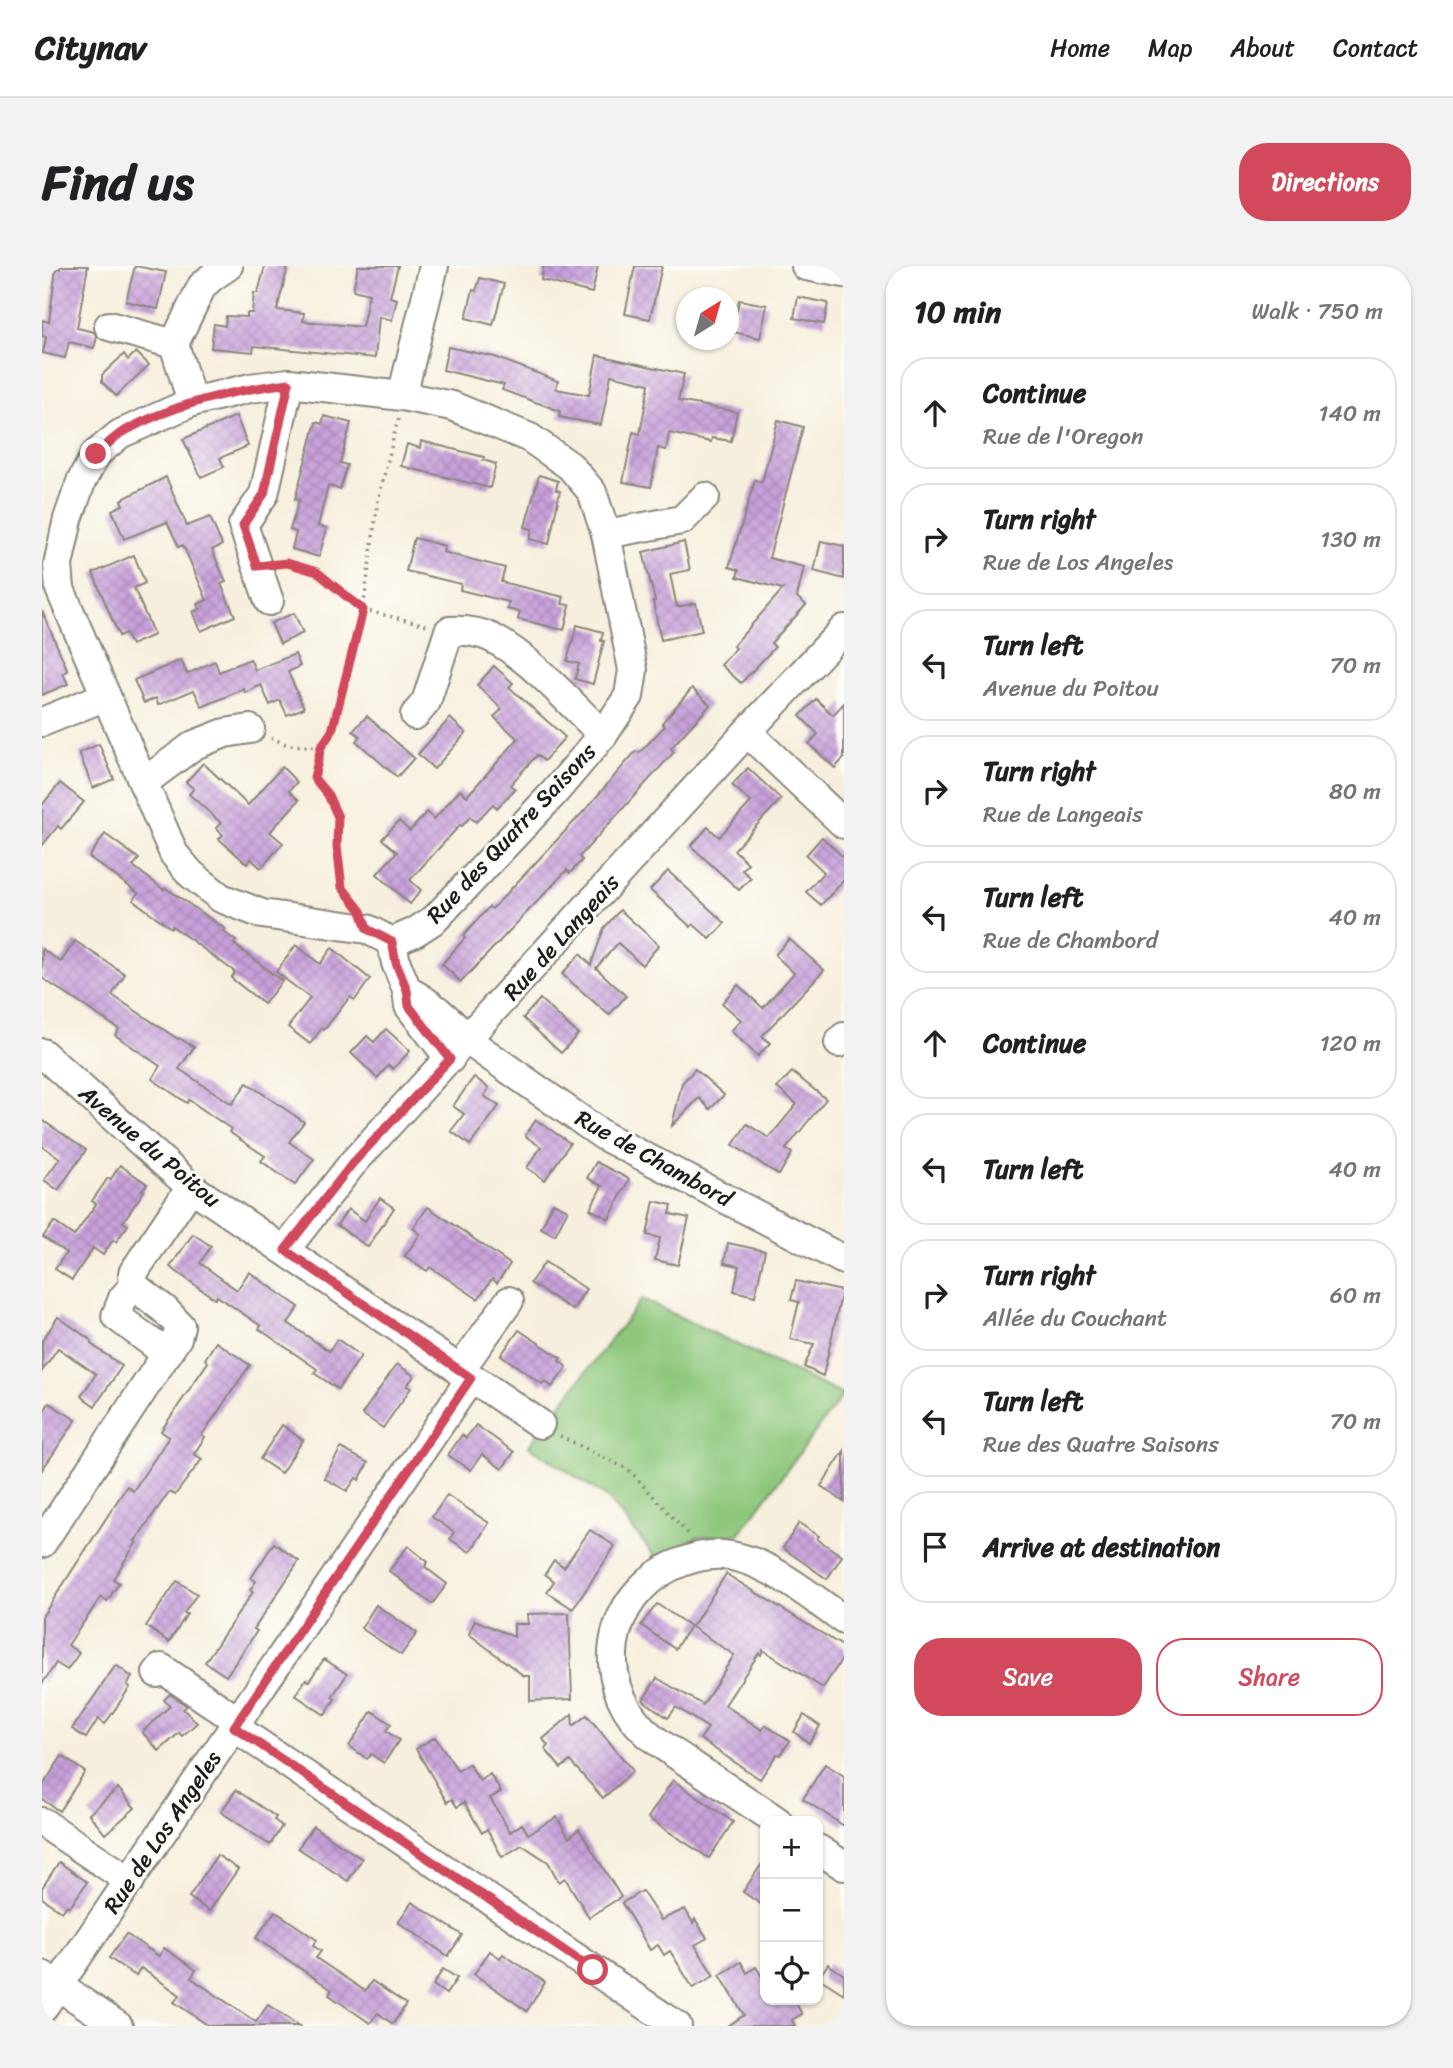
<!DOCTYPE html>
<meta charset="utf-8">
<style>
body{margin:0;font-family:Sriracha,sans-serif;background:#f2f2f2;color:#202124}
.controls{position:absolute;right:21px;bottom:21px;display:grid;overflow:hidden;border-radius:14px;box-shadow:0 2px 5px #0004}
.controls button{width:63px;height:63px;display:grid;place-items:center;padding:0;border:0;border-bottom:2px solid #e0e0e0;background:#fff;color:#202124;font:35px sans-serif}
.compass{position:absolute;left:634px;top:21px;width:63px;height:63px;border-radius:50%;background:#fff;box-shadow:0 2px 5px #0004;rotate:37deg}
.stop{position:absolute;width:21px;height:21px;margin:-16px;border:5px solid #d1495b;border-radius:50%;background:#fff}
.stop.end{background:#d1495b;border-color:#fff;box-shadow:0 2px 7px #0008}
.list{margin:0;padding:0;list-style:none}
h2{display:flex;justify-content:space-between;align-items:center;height:91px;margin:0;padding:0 28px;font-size:30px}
h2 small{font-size:23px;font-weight:400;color:#757577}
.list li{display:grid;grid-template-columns:46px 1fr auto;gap:21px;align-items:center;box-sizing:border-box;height:112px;margin:0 14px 14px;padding:0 14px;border:2px solid #e0e0e0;border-radius:28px}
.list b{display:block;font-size:26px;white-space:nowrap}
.list p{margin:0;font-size:23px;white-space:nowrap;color:#757577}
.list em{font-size:23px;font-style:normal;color:#757577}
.actions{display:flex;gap:14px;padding:21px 28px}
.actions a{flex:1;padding:16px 0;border:2px solid #d1495b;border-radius:28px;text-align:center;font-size:24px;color:#d1495b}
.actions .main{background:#d1495b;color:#fff}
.icon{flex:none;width:38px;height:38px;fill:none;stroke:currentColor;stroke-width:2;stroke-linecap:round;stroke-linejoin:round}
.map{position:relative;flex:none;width:802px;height:1760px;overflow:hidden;border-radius:28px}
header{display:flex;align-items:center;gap:42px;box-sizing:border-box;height:98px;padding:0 35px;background:#fff;border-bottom:2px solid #e0e0e0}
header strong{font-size:33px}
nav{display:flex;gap:38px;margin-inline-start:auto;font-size:24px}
.intro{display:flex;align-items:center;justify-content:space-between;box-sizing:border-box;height:168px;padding:0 42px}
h1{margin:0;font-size:49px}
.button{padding:18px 32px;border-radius:28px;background:#d1495b;color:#fff;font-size:24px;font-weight:700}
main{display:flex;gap:42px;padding:0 42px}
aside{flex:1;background:#fff;border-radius:28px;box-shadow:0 2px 5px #0004}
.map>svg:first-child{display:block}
</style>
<header>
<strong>Citynav</strong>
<nav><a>Home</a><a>Map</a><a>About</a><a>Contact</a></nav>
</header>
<div class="intro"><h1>Find us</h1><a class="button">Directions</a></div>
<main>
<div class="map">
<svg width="802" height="1760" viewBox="0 0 802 1760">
<defs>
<pattern id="building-cross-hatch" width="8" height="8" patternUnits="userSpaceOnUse" patternTransform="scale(1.75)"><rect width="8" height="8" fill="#c7a0da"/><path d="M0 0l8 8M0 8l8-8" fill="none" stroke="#aa89ba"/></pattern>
</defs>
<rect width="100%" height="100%" fill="#fdfcf7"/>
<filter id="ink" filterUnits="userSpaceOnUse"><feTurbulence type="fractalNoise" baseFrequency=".0143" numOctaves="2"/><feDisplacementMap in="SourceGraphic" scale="14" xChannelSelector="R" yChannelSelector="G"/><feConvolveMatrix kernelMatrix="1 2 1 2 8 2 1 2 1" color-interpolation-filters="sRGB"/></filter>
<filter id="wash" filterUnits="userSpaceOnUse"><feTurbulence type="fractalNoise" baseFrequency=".00686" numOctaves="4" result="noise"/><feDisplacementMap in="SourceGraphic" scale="28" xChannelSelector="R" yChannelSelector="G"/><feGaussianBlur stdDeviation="1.57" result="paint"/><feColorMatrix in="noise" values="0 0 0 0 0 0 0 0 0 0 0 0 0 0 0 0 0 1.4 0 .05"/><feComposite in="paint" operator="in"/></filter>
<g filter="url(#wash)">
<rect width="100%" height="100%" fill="#f7efdd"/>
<path fill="#8ec77b" stroke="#55724c" stroke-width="2" d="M600,1033l201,96 -104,139 -42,3 -40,22 -49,-61 -79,-52z"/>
<g id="blocks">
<g fill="url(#building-cross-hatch)">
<path d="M18,0h28l-11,62 17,4 3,5 -3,11 -25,-6 -4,16 -22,-5 3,-16 -4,-1v-16l7,2 7,-54 4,1z"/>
<path d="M93,0l31,6 -8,37 -32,-8z"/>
<path d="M223,0h23l-11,44 27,3 -1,8 59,6 7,-33 -16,-4 5,-24h40l-8,31 7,2 -5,21 -13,-3 -4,41 -121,-12 -1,6 -42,-4 3,-24 11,2 1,-10 21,1v-4h5l2,-20h4z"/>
<path d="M502,0h54l-6,27 -51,-13z"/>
<path d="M593,0h27l-12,53 -25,-5z"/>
<path d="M438,12l24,6 -11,41 -27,-7 7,-28 3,1z"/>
<path d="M756,31l30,6 -4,21 -30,-6z"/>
<path d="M697,34l28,5 -7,33 -27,-6z"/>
<path d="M406,81l47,10 63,24 -2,8 33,6 8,-40 87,19 -6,27 59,11 -6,29 -19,-3 -1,4 -42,-9 -3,17 -8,-2 -7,39 -28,-5 10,-50 7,2 9,-50 -38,-9 -10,50 -42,-8 1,-6 -58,-21 2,-5 -61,-15z"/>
<path d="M94,86l13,13 -33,31 -14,-14v-7l22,-21 4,6z"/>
<path d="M194,150l12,30 -28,12 4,9 -23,10 -18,-38z"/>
<path d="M282,150l27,7 -11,40 7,2 -7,24 -12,-3 -10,40 9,2 -8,29 -27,-8 4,-17 -6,-2 9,-30 -4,-1 21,-77 6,2z"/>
<path d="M736,154l25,7 -34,131 35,9 -7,30 9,8 -35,38 4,4 -34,36 -20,-18 15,-17 -3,-2 50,-57 -46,-12 2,-7 -10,-3 26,-87 7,2z"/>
<path d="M379,175l63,16 -1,3 13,4 -6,24 -89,-22 6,-22 13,4z"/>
<path d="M497,209l19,6 -2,9 4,1 -11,53 -19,-5 2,-10 -7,-2z"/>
<path d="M124,211l21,49 23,-9 12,28 -10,5 14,32 -5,2 14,32 -34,15 -8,-19 7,-3 -2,-5 9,-4 -24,-55 -4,2 -12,-25 -43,17 -12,-29 11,-5 -2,-5z"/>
<path d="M372,272l31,8 -2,6 62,16 -4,14 63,15 -2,7 8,1 -6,25 -46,-11 2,-7 -13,-3 2,-7 -49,-12 1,-6 -55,-13z"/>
<path d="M779,275l23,5v33l-30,-8z"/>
<path d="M642,276l6,28 -20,4 7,33 19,-4 6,28 -41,9 -8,-39h2l-12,-49z"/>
<path d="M92,289l11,28 -11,5 20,47 -23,10 -6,-12 -6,3 -26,-63z"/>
<path d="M0,345l26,60 -5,2 5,11 -26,11z"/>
<path d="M252,347l9,20 -23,11 -9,-21z"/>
<path d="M535,359l26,7 -2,9h3l-11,43 -18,-5 4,-15 -12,-3z"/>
<path d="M253,388l5,12 -12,6 16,36 -17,7 -7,-15 -10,5 -9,-20 -16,8 -1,-4 -42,18 -8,-17 -36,15 -2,-7 -12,5 -10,-23 47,-20 6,14 28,-13 4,11 31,-13 5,11z"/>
<path d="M452,400l19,17 -4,4 56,50 -21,24 -7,-6 -27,30 5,4 -18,19 -4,-4 -17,18 -6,-5 -8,9 -2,-1 -50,55 11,10 -11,14 -33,-30 20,-22 -15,-13 17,-18 11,10 17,-19 7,7 26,-29 7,6 51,-57 -24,-22 8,-8 -25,-24z"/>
<path d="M650,422l18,17 -39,43 3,4 -95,105 3,3 -12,13 -3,-3 -106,112 -19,-18 23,-26 -2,-2 26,-29 3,2 94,-100 50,-58 3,2 26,-27 -3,-3z"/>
<path d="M774,433l17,16 11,-12v55l-9,10 -26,-24 9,-10 -18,-18z"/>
<path d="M325,450l47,42 -17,19 -41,-36 4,-5 -7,-5z"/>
<path d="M408,452l16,15 -32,36 -16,-15z"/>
<path d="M57,478l15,35 -21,9 -14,-35z"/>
<path d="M161,497l45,42 34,-38 15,15 -8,9 10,9 -29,32 13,11 -22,25 -10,-9 -4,5 -28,-25 4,-4 -7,-7 5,-5 -32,-29 5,-5 -8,-7z"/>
<path d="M706,502l33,31 -47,51 14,13 -6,7 9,8 -12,12 -48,-44 17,-19 11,10 32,-35 -19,-17z"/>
<path d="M18,517l24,19 -23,27 -3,-3 -16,20v-41z"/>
<path d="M63,568l34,25 -6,7 31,24 2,-2 59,41 -1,3 12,9 -2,3 48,37 -18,23 -33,-26 4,-6 -63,-46 -1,2 -38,-28 5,-7 -49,-36z"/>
<path d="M780,571l22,21v22l-23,25 -15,-13 18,-20 -18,-17z"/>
<path d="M626,605l57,52 -15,16 -17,-15 -2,3 -41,-37z"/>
<path d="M578,644l39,35 -17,20 -24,-22 -22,25 30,28 -17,19 -47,-41 18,-20 11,11 13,-37z"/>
<path d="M747,673l35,31 -62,66 8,7 -12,13 -27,-25 10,-11 -19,-17 16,-18 25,23 31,-35 -19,-18z"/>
<path d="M33,675l50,33 -13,21 66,44 1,-1 15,9 -15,22 53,35 15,-21 57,39 -15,20 25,17 -19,26 -34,-24 4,-5 -36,-24 2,-3 -42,-29 -2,3 -35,-24 8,-13 -45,-31 4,-6 -77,-51v-29l19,13z"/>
<path d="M254,679l24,19 12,-16 38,31 -15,21 -5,-3 -26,33 -2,-2 -12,16 -22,-17 22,-29 -34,-26z"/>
<path d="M498,733l38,35 -17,19 -38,-35z"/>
<path d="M344,763l24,22 -17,18 -4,-4 -12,13 -26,-25 16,-17 7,6z"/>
<path d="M653,803l29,26 -14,14 -11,-11 -27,28 10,-43z"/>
<path d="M750,806l34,27 -40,50 6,4 -13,22 -46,-30 14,-21 22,14 28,-34 -20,-16z"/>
<path d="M432,811l15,11 -5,8 15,10 -29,39 -19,-14 13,-17 -11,-8z"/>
<path d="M0,854l44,30 -28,40 -14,-10 16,-22 -18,-12z"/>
<path d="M494,854l34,23 -25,37 -18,-12 14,-21 -16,-11z"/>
<path d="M554,896l33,17 -20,40 -19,-10 12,-23 -15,-8z"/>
<path d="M78,899l27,19 -5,6 2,1 -21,31 5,3 -12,17 -3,-2 -10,15 -10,-7 -21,32 -17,-11 11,-16 -23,-16 11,-15 20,14 22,-32 -4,-3 16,-23 3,1z"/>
<path d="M338,932l14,10 -26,39 -31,-22 11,-16 17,12z"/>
<path d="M612,935l18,4 -2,9 19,4 -11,47 -23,-5 5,-22 -13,-3z"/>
<path d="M511,937l15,7 -13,25 -14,-7z"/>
<path d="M386,941l82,57 -13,19 -5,-4 -14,20 -48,-32 -3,4 -22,-15 15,-22 -7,-6z"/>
<path d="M151,968l18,12 -11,17 37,27 12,-18 50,35 -11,16 41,28 8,-12 24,17 -23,33 -24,-16 3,-4 -58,-40 2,-3 -44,-30 -2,3 -45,-32z"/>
<path d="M686,977l37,8 -10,45 -21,-5 5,-25 -15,-3z"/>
<path d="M503,996l41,27 -13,21 -43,-27z"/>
<path d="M754,1015l46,10 -19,85 -19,-9 10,-23 -24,-5 9,-37 -8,-2z"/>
<path d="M16,1051l34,24 -1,3 31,22 -27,40 -14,-10 15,-22 -38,-26 -16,23v-30z"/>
<path d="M477,1064l42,28 -2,3 8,6 -15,20 -7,-6 -3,3 -41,-29z"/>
<path d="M174,1076l34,23 -48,70 3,2 -11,17 8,5 -27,36 -6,-3 -34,49 2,1 -24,37 6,4 -12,18 -6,-4 -33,48 11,8 -12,17 -11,-7 -14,21v-67l85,-131 6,5 36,-54 -8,-6 47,-69 -3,-3z"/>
<path d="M355,1098l17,12 -7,10 4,2 -28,40 -21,-14z"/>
<path d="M7,1137l27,17 -34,50v-56z"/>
<path d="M240,1159l21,15 -22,33 -21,-14z"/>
<path d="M434,1159l38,27 -12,17 -20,-15 -11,16 -23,-15 14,-20 4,3z"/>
<path d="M299,1182l27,15 -9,17 -3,-2 -9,13 -23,-13z"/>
<path d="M802,1185v51l-23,-16z"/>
<path d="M405,1229l42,28 -19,29 -20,-13 4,-7 -22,-15z"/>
<path d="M757,1257l20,13 -2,3 25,17 -15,23 -44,-31z"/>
<path d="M548,1264l25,16 -42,63 -26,-17 7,-11 -9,-7 9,-14 10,7z"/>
<path d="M232,1277l25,18 -45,68 3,2 -31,45 -21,-14 48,-70 -3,-2 6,-9 -5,-3z"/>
<path d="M366,1280l20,16 -3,5 22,17 -15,20 -43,-33z"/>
<path d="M684,1308l118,73v9l-21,32 -60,-38 -2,5 -2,-2 -34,52 37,25 3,-5 25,16 -10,14 -3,-1 -17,25 -60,-40 8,-11 -32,-21 -8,11 -25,-18 14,-22 46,27 31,-50 -42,-28z"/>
<path d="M135,1315l20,13 -13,19 3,1 -18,28 -23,-16z"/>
<path d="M615,1338l33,22 -15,23 -34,-24z"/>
<path d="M334,1339l41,28 -16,22 -40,-27z"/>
<path d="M527,1347l3,86 -42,2v-25h-6l-55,-42 6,-14 39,17v-13h14l-1,-10z"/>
<path d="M282,1393l23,15 -15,23 3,2 -10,16 -30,-20 11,-16 3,2z"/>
<path d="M74,1399l16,12 -5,8 3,2 -25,37 -7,-5 -12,19 -14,-9z"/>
<path d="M128,1428l17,12 -4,3 14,14 -15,13 -3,-3 -20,18 -17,-19 28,-26 -6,-6z"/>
<path d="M330,1445l19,13 -5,7 13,9 -15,23 -13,-9 -4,5 -18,-13z"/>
<path d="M530,1448l1,12 14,-11 46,56 -30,27 -33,-37 -9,7 -16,-19 3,-3 -5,-7z"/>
<path d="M762,1449l16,11 -11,17 -15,-11z"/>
<path d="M393,1471l23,34 11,-7 11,17 10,-7 11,18 -11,6 20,34 12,-8 6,10 29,-17 12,21 10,-9 42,68 -32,20 -24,-39 -6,4 -11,-20 -26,-17 -20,12 -15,-28 -5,4 -18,-31 -7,5 -5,-8 -5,3 -31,-53z"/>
<path d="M20,1490l23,16 -26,39 -17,-12v-12z"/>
<path d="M783,1498l19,12v50l-41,-27z"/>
<path d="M631,1514l60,42 -24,36 -61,-40z"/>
<path d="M76,1522l17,20 -30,26 -16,-20z"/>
<path d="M194,1524l40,27 -2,3 8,6 -12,19 -49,-33z"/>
<path d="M271,1560l49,33 -14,22 -50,-33z"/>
<path d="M175,1589l21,14 -29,42 -20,-14z"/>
<path d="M723,1593v48l-22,-15z"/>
<path d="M17,1596l28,20 -17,25 -3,-2 -5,7 -20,-14v-10z"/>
<path d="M600,1625l19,29 24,-11 8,14 2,-4 12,19 -12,7 19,31 -21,12 -23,-37 -6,4 -6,-10 -8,5 -28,-47z"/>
<path d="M370,1636l50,33 -14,21 -50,-34z"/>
<path d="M233,1645l42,29 -4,6 8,5 -5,7 49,33 7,-10 34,23 -13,20 -15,-11 -8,10 -41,-28 3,-5 -76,-52z"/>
<path d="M84,1668l33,22 5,-8 32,22 -5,8 65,44 12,-17 31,21h-90l-35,-24 6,-7 -39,-27 -5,8 -27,-18z"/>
<path d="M448,1685l10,7 3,-4 42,28 -18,29 -53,-37z"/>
<path d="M699,1696l6,11 9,-6 9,15v18h29l8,14 -10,6 3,6h-68l17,-11 -24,-40z"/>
<path d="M786,1698l16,11v19l-22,-14v-7z"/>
<path d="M401,1703l14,9 -11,16 -13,-9z"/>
</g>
</g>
</g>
<g filter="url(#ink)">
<use href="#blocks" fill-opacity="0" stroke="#8a867c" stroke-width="2"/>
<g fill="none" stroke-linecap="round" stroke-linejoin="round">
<g stroke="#8a867c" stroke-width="32">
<g id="minor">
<path d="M764,0l38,7"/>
<path d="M67,60l65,18"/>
<path d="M247,117l113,13 50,10 78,32 40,28 22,26 14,42 27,136 -4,26 -26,39 -50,59 -118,125 -20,13 -23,10 -25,-13 -105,-15 -41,-16 -30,-24 -17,-20 -114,-265 -2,-24 10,-46 13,-37 15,-28 24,-20 72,-32 58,-14z"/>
<path d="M360,130l32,-130"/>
<path d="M150,136l-18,-58 28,-58 11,-10 15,-10"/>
<path d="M564,268l76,-14 23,-23"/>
<path d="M227,335l-26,-76 21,-31 25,-111"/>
<path d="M373,449l11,-13 23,-71c15,-1 29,0 43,7 40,21 78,65 111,97"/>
<path d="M0,456l64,-26"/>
<path d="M705,466l97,92"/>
<path d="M101,517l51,-38 31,-12 25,-4"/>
<path d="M350,676l4,21 11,27 2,16 41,53"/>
<path d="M365,724c24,13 43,29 60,50l137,96 240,124"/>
<path d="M797,777l5,-6"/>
<path d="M0,787l149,134 349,237"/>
<path d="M243,984l67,-86 395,-432 97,-103"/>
<path d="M92,1020l-11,12 -7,18 51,38"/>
<path d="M417,1105l50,-70"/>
<path d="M0,1277l135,-205 3,-12 -15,-16 -31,-24 -1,-13 58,-86"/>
<path d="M115,1407l4,-5 77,53"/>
<path d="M192,1461l443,299"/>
<path d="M735,1555c-28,-19 -57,-37 -85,-56 -19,-13 -44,-27 -58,-46 -43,-56 -17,-134 48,-157 13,-5 27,-8 41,-7 43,3 86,41 121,65"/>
<path d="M0,1556l88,59"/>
<path d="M776,1583l26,17"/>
<path d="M0,1709l76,51"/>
<path d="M0,1743l429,-631"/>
</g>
</g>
<g stroke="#8a867c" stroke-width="3.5" stroke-dasharray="2 5" stroke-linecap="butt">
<path d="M238,298l7,-1 30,9 46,38 64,15"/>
<path d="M229,472l17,7 33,2"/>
<path d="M312,636l-11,-15 -6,-41 1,-29 -10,-22 -14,-17 7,-31 11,-16 31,-121 15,-109 20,-82"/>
<path d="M518,1170l69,34 59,64"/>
</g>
<use href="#minor" stroke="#fff" stroke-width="28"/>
</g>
</g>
<g fill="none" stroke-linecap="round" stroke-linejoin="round" filter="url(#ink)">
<path stroke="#d1495b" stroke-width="9" d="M54,188c8,-6 16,-15 25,-21 51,-29 110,-42 168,-50l-25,111 -21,31 14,41 30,-3 30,9 46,38 -31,121 -11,16 -7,31 14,17 10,22 -1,29 5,41 19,24 6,18 25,13 4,21 11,27 2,16 41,53 -98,105 -67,86 186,128 -237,349 359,243"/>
</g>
<g text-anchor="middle" stroke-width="6" stroke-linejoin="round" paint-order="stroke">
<g font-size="23" fill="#1c1c1c" stroke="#fdfcf7">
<text transform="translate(469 567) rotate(-47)" y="8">Rue des Quatre Saisons</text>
<text transform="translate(519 671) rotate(-48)" y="8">Rue de Langeais</text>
<text transform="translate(108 880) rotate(40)" y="8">Avenue du Poitou</text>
<text transform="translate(612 892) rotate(29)" y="8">Rue de Chambord</text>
<text transform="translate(120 1566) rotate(-56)" y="8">Rue de Los Angeles</text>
</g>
</g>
</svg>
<div class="controls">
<button>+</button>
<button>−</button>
<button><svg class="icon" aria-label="locate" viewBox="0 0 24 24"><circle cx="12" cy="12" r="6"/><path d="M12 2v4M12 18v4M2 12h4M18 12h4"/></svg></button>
</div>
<svg class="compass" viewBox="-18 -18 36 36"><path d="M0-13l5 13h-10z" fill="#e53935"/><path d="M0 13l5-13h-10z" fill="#757577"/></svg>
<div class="stop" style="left:551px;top:1704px"></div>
<div class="stop end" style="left:54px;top:188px"></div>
</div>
<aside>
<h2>10 min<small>Walk · 750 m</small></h2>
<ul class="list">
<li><svg class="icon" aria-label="ahead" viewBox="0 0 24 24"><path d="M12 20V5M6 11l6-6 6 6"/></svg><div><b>Continue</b><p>Rue de l'Oregon</p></div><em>140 m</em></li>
<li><svg class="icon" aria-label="right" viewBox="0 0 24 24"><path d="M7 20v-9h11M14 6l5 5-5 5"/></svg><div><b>Turn right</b><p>Rue de Los Angeles</p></div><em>130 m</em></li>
<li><svg class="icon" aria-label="left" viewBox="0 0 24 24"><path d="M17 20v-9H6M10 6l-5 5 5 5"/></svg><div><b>Turn left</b><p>Avenue du Poitou</p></div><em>70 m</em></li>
<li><svg class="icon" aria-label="right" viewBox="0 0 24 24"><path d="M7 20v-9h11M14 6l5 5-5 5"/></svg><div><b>Turn right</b><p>Rue de Langeais</p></div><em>80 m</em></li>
<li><svg class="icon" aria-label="left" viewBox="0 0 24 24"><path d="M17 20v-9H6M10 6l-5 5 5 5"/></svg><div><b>Turn left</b><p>Rue de Chambord</p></div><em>40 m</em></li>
<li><svg class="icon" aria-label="ahead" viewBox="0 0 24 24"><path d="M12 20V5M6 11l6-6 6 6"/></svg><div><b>Continue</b></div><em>120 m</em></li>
<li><svg class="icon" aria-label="left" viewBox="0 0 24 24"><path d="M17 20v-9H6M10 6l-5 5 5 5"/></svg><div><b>Turn left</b></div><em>40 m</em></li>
<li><svg class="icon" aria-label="right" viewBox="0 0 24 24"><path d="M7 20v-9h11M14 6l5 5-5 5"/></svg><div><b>Turn right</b><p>Allée du Couchant</p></div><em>60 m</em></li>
<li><svg class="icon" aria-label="left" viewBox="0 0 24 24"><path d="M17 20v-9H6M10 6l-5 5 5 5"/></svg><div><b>Turn left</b><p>Rue des Quatre Saisons</p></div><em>70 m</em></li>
<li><svg class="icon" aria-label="arrive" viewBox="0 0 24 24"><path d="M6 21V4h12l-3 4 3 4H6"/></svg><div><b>Arrive at destination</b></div></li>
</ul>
<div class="actions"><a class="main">Save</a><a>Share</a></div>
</aside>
</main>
